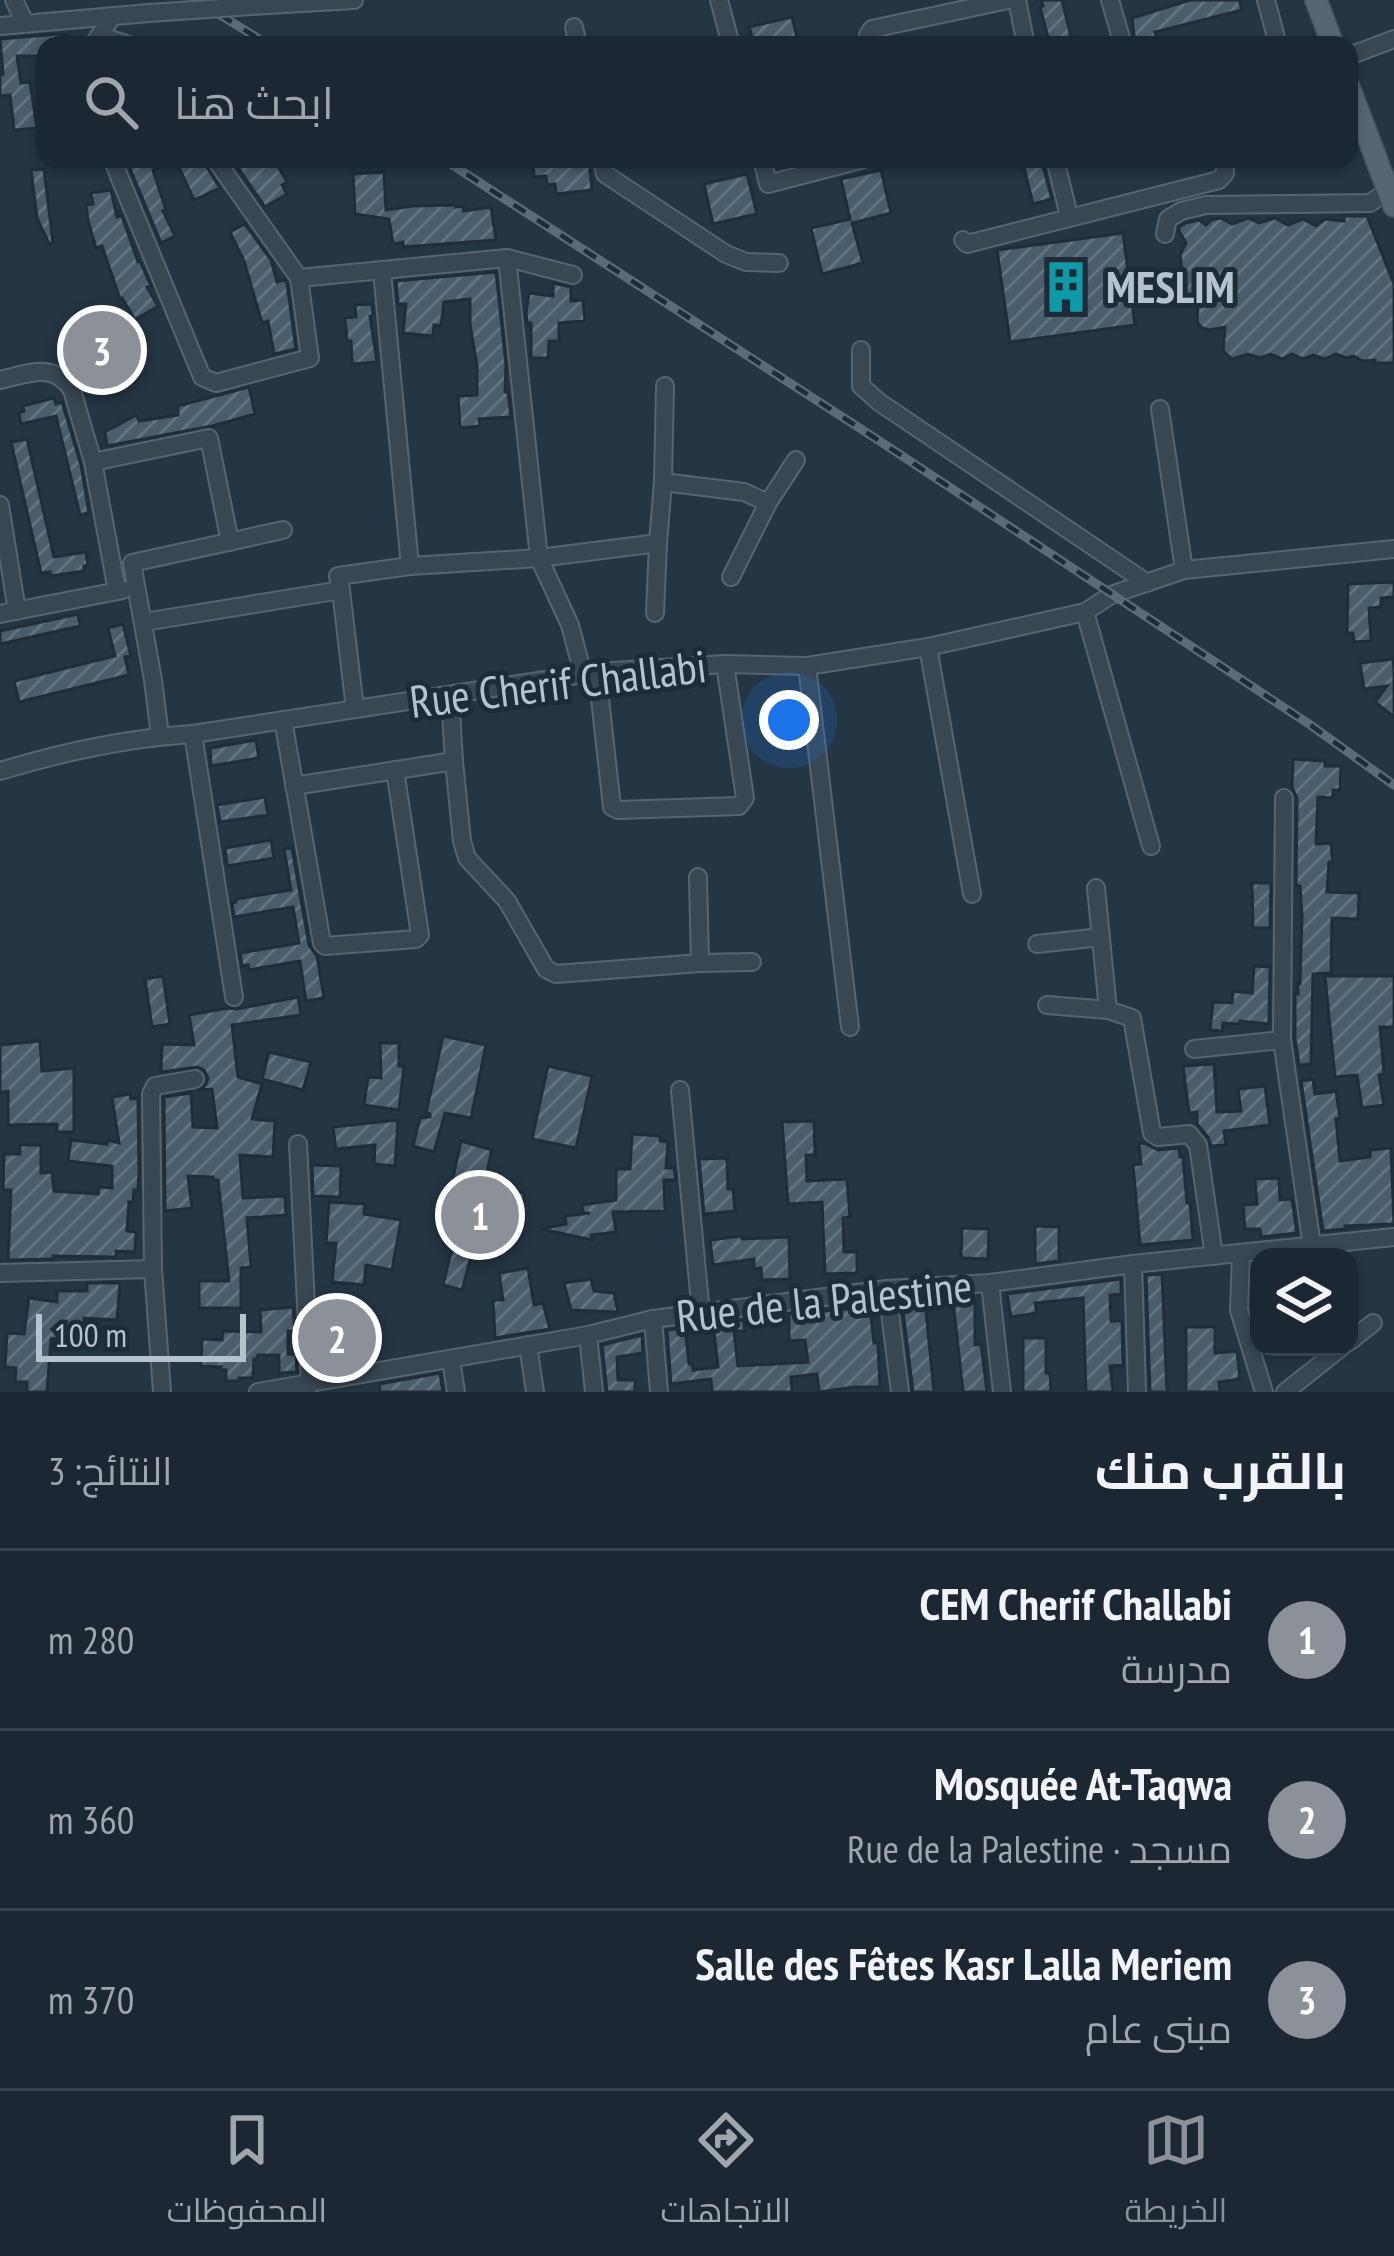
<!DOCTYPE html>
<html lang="ar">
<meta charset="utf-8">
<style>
body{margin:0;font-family:"PT Sans Narrow",Cairo,sans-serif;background:#28343f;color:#f1f3f6;direction:rtl}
.controls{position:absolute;right:36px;bottom:36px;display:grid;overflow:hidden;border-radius:24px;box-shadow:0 3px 9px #0004}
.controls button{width:108px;height:108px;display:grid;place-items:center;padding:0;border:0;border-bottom:3px solid #39444e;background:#1b2833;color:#f1f3f6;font:60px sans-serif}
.scale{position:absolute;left:36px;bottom:30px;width:210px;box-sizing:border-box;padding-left:12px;border:6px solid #b6c2cd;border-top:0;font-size:33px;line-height:42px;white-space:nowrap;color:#b6c2cd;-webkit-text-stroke:9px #1d2c38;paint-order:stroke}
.you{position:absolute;left:789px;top:720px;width:42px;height:42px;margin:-30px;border:9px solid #fff;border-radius:50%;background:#1a73e8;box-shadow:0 0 0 18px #1a73e833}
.badge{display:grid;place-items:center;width:78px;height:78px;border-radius:50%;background:#8c9099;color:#fff;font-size:39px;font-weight:700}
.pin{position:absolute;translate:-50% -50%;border:6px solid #fff;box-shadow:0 3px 12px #0006}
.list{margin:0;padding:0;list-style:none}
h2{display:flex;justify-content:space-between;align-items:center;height:156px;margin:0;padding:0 48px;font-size:51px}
h2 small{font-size:39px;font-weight:400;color:#a0a6ac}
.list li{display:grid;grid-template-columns:78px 1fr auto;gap:36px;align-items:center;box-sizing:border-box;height:180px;padding:0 48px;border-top:3px solid #39444e}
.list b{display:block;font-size:45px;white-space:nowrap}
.list p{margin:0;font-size:39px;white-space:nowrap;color:#a0a6ac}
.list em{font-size:39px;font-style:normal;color:#a0a6ac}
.icon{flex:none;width:66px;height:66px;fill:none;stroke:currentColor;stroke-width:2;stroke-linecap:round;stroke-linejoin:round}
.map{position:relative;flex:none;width:1394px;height:1392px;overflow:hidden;direction:ltr}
.search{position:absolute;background:#1b2833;box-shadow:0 3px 9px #0004;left:36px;right:36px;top:36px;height:132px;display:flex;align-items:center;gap:30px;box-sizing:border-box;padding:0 42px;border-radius:24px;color:#a0a6ac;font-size:45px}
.sheet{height:696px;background:#1b2833}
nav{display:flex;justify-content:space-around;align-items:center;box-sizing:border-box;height:168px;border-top:3px solid #39444e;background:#1b2833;font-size:33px;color:#a0a6ac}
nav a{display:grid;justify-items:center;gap:6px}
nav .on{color:#8c9099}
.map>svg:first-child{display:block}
</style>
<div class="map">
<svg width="1394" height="1392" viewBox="0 0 1394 1392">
<defs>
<pattern id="building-hatch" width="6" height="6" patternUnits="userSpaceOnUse" patternTransform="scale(3)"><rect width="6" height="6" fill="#4a5d6d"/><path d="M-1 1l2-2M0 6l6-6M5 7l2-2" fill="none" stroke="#627381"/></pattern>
</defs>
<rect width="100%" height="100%" fill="#243644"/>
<g fill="url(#building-hatch)" stroke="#1f2e3a" stroke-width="3">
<path d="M1041,0h21l11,45h-23l-10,-38 3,-1z"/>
<path d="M1190,0h49l3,10 -87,22 3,13h-23l-3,-27z"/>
<path d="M792,17l7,28h-42l-1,-6 -3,1 -4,-13z"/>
<path d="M59,34l10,1 -1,10h-23v11h-28l4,27 9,-1 7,46 -23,2 -4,-35 -10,1v-22h3l-3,-35z"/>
<path d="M126,159h47l-20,11 13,40 -3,1 12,25 -14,7z"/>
<path d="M191,159h11l18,29 -26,12 -16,-35z"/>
<path d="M232,159h42l13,23 -5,3 5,9 -22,13z"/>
<path d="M533,159h56l3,31 -36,4 -1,-10 -8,1 -1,-9 -12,1z"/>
<path d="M1022,159h19l11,40 -19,5z"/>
<path d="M44,169l9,74 -4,1 -12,-26 -6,-48z"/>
<path d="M881,170l10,43 -39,10 11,40 -41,11 -11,-46 39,-9 -9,-40z"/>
<path d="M384,172l2,38 26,-4 43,-1 1,2 7,-1 1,5 27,-4 5,33 -93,7v-5l-10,2 -4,-25 -34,-5 -2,-40z"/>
<path d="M747,174l10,40 -44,10 -9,-40z"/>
<path d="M111,190l6,27 5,-1 16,46 2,-1 11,25 -4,1 11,19 -23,14 -13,-22 -2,1 -18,-53 -6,2 -8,-27 -2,-16 7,-1 -2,-11z"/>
<path d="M1344,216h23l27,68v79h-19v-3l-13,1 -8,-5 -8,2 -10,-4 -11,5 -12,-4 -10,4 -11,-5 -10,5 -12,-5 -10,4 -12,-4 -16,5 -9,-8 2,-24 -15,3 -8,-2 -5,-6 1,-20h-25l-2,-30h11l-2,-17 6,-12 -7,-12v-4l7,-4 13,-3 7,5 5,-5 10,-2 11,6 16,-6 11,5 16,-5 13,7 15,-6 13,7 9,-7 19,2z"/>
<path d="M245,224l26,36 6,22 8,-2 2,3 9,66 -22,5 -6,-33 -6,2 -18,-62 -14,-29z"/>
<path d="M1123,233l12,92 -125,17 -13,-92z"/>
<path d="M496,272l10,93 -1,27h3l3,25 -32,2 1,7 -20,2 -2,-32 19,-1v-29l-7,-42v-25l-26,3 -3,24 -7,-1 -1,11 -30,-3 3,-29h-8l-2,-23z"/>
<path d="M553,283l18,4v14l12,-1 2,21 -26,2v18h-10l-1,17h-17v-35h-4l-1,-10 3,-20 24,3z"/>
<path d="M372,304l1,11 -3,1 7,46 -25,2 -1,-23h-4l-2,-23 11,-1 -1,-12z"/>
<path d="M116,326l14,29 -42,20 -14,-30z"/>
<path d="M249,387l6,27 -43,12 -105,20 -2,-14 31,-17 3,6 39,-6v-9z"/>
<path d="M54,398l2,6 6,-2 19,63 8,48 -9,2 -24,-99 -35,8 -2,-11 5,-2 -1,-5z"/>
<path d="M27,439l27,118 32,-5 2,13 -4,1v5l-33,5 -1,-4 -9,1 -30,-131z"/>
<path d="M1394,582v15l-13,1v9l-12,1 2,33 -17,1 -1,-9h-6l1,-49z"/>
<path d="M78,614l2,12 -80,18v-13z"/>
<path d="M123,624l8,32 -6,1 4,18 -110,27 -5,-21 101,-25 -7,-28z"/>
<path d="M1393,659l1,11v47l-19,-15 12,-16 -23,3 -4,-26z"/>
<path d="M256,740l3,18 -48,8 -1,-18z"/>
<path d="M1293,759l32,2v5h16l-1,24h-7v8l-15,-1 -2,47 15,-1 2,19h-4l-2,30 32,1 -1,26 -26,-1 -1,55 -18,1 -2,90 -12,1 -4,-26v-45h3v-10h2l2,-67 -2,-31h-4l1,-88 -5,-10z"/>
<path d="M265,797l3,18 -48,7 -3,-17z"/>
<path d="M271,840l3,18 -47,8 -2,-18z"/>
<path d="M292,848l17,97 8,11 7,42 -18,3 -6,-40 -51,9 -1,-5 -6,1 -2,-13 59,-10 -6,-36 -59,10 -2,-14 4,-1v-3l55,-9 -7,-41z"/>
<path d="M1252,883h19l-1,45h-17z"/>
<path d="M1254,966l16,1 -1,57 -29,-3 -1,3 -16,-1 -1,8 -12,-1 3,-28 19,1 1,-12 19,2z"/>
<path d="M163,976l7,48 -18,3 -7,-48z"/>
<path d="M1325,976h69v51h-14l4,47 -5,1 5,30 -22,3 -5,-33 -22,2z"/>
<path d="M298,997l3,18 -69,10 6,52 24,7 -10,35 23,2 -2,36 -33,-2 3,43 42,-2 1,19 -39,3 4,49 -10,1v40h-42v-27h30l-11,-101h-4l-1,-3 -25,-1 4,32 -27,3 -1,-114 27,-4 2,34 24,1 -5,-39 -12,1 6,-6 2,-6 -4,-8 -6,-3 -37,5 1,-28 32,1 -5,-30 39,-7 9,1z"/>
<path d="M443,1036l43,9 -15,73 -26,-5 -11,39 -21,-6 7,-28 10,-1v-3l-4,-1z"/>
<path d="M40,1041l2,30 32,-3v64h-17v-8l-49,1v-34l-8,2v-48z"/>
<path d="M380,1043h19v23h5l-5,44 -35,-5 4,-28 13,1z"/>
<path d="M269,1052l42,10 -8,28 -41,-11z"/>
<path d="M1214,1064l3,48 24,-1 -3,-22 27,-3 5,39 -46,6 2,14 -15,1 -3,-9 -11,-13v-12l-8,1 -6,-47z"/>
<path d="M548,1066l44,10 -16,72 -44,-9z"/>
<path d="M1313,1079l2,15 21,-3 4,27 -4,1 4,42 30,-4v-7l21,-2 3,76 -49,2v3l-22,2 -22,-150z"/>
<path d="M130,1094l1,5 7,-1 1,75 -1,17h-4l-1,12h-4l-2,29 9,1 -1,20 -19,-1v6l-63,-1v3l-45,1 3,-70h-8l1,-36h16v-9h21v28l11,-1 2,19 44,3 1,-7 13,1v-22l-44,-5 3,-21 36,4 1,-4 11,3 -7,-46z"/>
<path d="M398,1120l-3,46 -21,-2 1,-19 -39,4 -3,-22z"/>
<path d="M814,1121l1,34h-9l1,26 40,-2 3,38 -7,1 1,34h13v21l-32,1 -3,-72 -34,2 -6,-82z"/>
<path d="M632,1134l28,2v5l8,1 -2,26h8l2,12h-12l1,31 -52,1 3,20 -25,3 1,5 -51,-11 25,-5 -1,-8 25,-3h-7l-1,-8 34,-5v-31h14z"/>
<path d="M461,1141l31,9 -8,34 41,9 -7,31 -56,-12 6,-27 -16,-3z"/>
<path d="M1144,1143l14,7 21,-2 1,9h3l4,46h3l3,37 -53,5 -7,-80 8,-1 -2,-20z"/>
<path d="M727,1158l1,31h5l2,22 -31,3 -5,-55z"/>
<path d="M312,1165l29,1 -1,31 -27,-1z"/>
<path d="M1279,1178l1,22 12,-1 5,34 -36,4 -1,-8h-15l-2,-24 14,-1 -2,-25z"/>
<path d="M329,1202l36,2 -1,10 37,6 -9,50 -26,-5 -2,20 -32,-3 4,-39h-10z"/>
<path d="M1035,1226l24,1v34l-24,3z"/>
<path d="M962,1228l27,1 -1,30 -27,-1z"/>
<path d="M742,1236v3l47,-2 1,42 -28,1 -1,-12 -7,1v-10l-41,6 -3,-25z"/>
<path d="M454,1240l20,6 -12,44 -19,-5z"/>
<path d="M528,1268l6,37 9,-2 7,26 -55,9 -2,-38h10l-4,-27z"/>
<path d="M1162,1274l5,118h-17l-4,-117z"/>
<path d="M591,1279l3,12 20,2 4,19 -47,-2 -7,-27z"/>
<path d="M1121,1279v15l-11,1 1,26h11l1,44 -13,1 3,26h-27l-3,-94 -48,5 2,10 -26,4 -4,-23z"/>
<path d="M87,1283h33l-3,37 -33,-2v5h-12l1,15 -22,1 -4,53h-20v-10h-12l1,-14 -11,-1 2,-34 17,1 5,-36 28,4v-11h30z"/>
<path d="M975,1300v45l6,-1 6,48h-24l-10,-91z"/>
<path d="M925,1301l9,91h-21l-11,-89z"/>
<path d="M361,1303l3,50 -43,3 -2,-51z"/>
<path d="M293,1307l2,24h-7v23h8l1,18 -18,1v-18h-21l-1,4h-3l-1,19h-14v3h-13v-11h-5v-3l-20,-1 1,-27 20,1 1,-9 38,1 -1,-22z"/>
<path d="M870,1307l4,36h4l2,44h-25l-36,5 -2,-18 -26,3 1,15h-80l-1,-13 -40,5 -4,-54 18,-2 4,36 3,-1 1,7 25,-3 -4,-36h-13v-4l43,-7v11h-10l4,35 70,-4 -3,-22 -16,1v-27z"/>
<path d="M1186,1327h29v26l22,-2 3,28 -21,3 1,10h-34z"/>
<path d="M642,1335l1,18 -26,4 1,23h17v12h-28l-5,-47z"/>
<path d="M1023,1338h23v35h4l1,19h-28z"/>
<path d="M440,1373l3,19h-63l-1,-8z"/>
</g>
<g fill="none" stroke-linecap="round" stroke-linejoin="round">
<g stroke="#576570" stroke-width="20">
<g id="minor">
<path d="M14,0l11,23"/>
<path d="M719,0l12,45"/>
<path d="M1017,0l9,45"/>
<path d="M1110,0l13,45"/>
<path d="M1266,0l12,45"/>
<path d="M268,5l86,-5"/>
<path d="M0,26l149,-13"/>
<path d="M574,27l4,18"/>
<path d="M101,36l28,9"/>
<path d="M93,45l19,-28"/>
<path d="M870,45l-2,-10 4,-6 136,-29"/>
<path d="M1349,56l45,-17"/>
<path d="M112,159l90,218 14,6 94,-25 -11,-80"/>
<path d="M215,159l84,119 208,-20 66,17"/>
<path d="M602,159l3,15 121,80 20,8 33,1"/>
<path d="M762,159l6,25 96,-25"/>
<path d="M1055,159l14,57"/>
<path d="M1165,234l3,-15 13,-8 25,-6 164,-2 18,-12"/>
<path d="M963,240l4,4 252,-64 6,-7v-14"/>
<path d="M507,258l32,300 119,-15 -3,70"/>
<path d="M382,271l28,295"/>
<path d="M861,350v36l18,16 268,181"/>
<path d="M0,380c28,-6 53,-19 72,10l21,72 24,129"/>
<path d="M1160,409l24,161"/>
<path d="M93,462l116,-24 21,104"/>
<path d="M663,482l2,-96"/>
<path d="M768,503l28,-43"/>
<path d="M0,505l17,106"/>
<path d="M658,543l5,-61 81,10 24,11 -37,74"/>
<path d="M341,590l-3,-14 72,-10 129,-8 31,67 13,49"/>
<path d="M1085,612l66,234"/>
<path d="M0,614l123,-24"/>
<path d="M144,622l197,-32 14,119"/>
<path d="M928,647l44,247"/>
<path d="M807,666l43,361"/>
<path d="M597,672l15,135 6,3 121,-4 6,-8 -20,-134"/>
<path d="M450,695l4,66 8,80 5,17 40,43 39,68 10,5 144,-11 52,-1"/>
<path d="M283,720l39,223 3,3 91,-7 4,-4 -25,-165"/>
<path d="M193,734l41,263"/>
<path d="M160,736l-7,-56 -21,-117 151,-33"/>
<path d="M0,771c63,-19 128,-33 193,-37l404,-62 128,-8 82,2 121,-19 157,-35 26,-17 73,-25 210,-21"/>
<path d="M294,786l160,-25"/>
<path d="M698,877l2,86"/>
<path d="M1096,888l12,122 24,8 20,115 6,4 31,-3 9,11 16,111"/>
<path d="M1037,944l64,-7"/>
<path d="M1047,1005l61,5"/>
<path d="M1282,1040l2,-242"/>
<path d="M1194,1049l88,-9 30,206"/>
<path d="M680,1090l21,224"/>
<path d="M298,1144l12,241"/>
<path d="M1241,1253l-2,57 25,82"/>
<path d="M1133,1264l4,128"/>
<path d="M0,1273l153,-4"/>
<path d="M990,1283l12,109"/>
<path d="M887,1289l13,103"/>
<path d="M653,1319l6,73"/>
<path d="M588,1335l6,57"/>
<path d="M1349,1342l24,-19"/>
<path d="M528,1345l7,47"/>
<path d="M451,1360l5,32"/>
<path d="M162,1392l-9,-123 -2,-175 4,-8 40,-7"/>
<path d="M258,1392l330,-57 65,-16 234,-30 103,-6 143,-19 261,-27"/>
<path d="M1285,1392l57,-45"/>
</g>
</g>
<g stroke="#45535f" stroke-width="24">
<g id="major">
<path d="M1316,0l17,45"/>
<path d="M1349,87l45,119"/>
</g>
</g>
<use href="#minor" stroke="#394753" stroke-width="16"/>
<use href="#major" stroke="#576673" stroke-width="21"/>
<g stroke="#5a6c7a" stroke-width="9">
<g id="rail">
<path d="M196,0l73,45"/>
<path d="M443,159l432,279 434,286 85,61"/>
</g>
</g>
<use href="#rail" stroke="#1d2c38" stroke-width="4.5" stroke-dasharray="14" stroke-linecap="butt"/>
<g stroke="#576570" stroke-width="20" stroke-linecap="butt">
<path id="minor-bridge" d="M149,13l119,-8"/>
</g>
<use href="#minor-bridge" stroke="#394753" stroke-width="16"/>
</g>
<defs>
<g id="building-bare" transform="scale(4.14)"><path d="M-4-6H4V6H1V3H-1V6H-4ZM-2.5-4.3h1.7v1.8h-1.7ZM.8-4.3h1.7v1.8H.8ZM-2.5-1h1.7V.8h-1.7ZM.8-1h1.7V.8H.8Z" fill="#0f9aa8" stroke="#1d2c38" stroke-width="2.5" paint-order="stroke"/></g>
</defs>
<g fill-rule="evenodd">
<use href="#building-bare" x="1066" y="287"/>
</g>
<g text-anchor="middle" stroke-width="10" stroke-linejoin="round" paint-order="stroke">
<g font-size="45" font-weight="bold" fill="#b6c2cd" stroke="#1d2c38" text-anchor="start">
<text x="1106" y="303">MESLIM</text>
</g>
<g font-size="45" fill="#b6c2cd" stroke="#1d2c38">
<text transform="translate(558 684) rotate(-7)" y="16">Rue Cherif Challabi</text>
<text transform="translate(824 1301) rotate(-6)" y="16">Rue de la Palestine</text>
</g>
</g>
</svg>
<div class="controls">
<button><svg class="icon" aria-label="layers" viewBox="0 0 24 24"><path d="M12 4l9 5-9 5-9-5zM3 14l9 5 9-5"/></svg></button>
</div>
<div class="scale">100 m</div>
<div class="you"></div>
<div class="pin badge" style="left:480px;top:1215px">1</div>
<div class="pin badge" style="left:337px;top:1338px">2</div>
<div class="pin badge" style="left:102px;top:350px">3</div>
<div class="search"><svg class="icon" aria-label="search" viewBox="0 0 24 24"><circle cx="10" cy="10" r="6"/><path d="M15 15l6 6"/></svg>ابحث هنا</div>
</div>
<section class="sheet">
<h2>بالقرب منك<small>النتائج: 3</small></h2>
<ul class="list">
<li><span class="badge">1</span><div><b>CEM Cherif Challabi</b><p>مدرسة</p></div><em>280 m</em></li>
<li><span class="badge">2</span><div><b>Mosquée At-Taqwa</b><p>مسجد · Rue de la Palestine</p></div><em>360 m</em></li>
<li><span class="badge">3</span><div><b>Salle des Fêtes Kasr Lalla Meriem</b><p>مبنى عام</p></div><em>370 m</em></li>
</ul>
</section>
<nav>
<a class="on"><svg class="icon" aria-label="map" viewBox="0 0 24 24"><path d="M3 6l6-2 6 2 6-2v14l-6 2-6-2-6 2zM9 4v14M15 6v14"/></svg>الخريطة</a>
<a><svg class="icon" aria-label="directions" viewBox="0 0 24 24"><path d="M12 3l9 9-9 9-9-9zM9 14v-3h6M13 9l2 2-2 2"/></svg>الاتجاهات</a>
<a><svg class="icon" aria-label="saved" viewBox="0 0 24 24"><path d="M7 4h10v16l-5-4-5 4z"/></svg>المحفوظات</a>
</nav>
